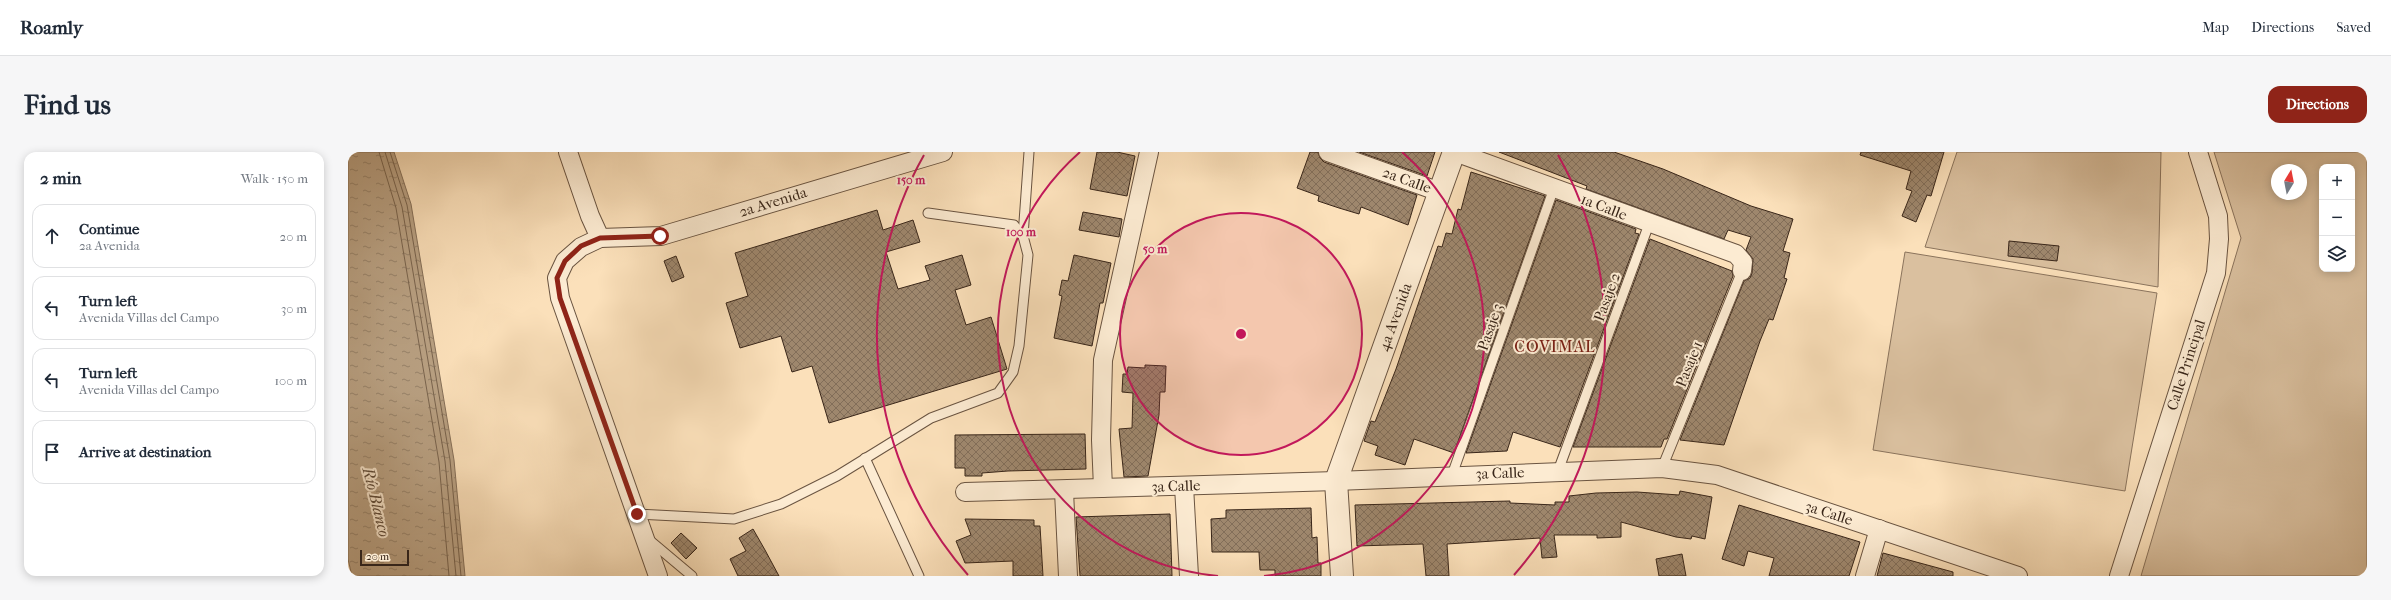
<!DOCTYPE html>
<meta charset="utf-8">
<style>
body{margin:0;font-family:"IM FELL French Canon",serif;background:#f6f6f7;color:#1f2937}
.controls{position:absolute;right:12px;top:12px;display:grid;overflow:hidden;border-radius:8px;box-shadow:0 2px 10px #0003}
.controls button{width:36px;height:36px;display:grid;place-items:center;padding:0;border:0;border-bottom:1px solid #e0e1e3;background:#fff;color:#1f2937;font:20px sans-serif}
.compass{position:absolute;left:1923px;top:12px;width:36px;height:36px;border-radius:50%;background:#fff;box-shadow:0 2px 10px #0003;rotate:10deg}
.scale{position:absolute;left:12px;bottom:10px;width:49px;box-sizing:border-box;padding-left:4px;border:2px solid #392619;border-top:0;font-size:11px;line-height:14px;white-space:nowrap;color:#392619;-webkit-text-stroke:3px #fcebd2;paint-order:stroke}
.stop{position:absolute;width:12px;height:12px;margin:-9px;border:3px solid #8f2418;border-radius:50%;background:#fff}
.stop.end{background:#8f2418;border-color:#fff;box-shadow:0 1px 4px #0008}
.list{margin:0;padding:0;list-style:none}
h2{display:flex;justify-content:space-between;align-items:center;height:52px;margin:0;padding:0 16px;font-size:17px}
h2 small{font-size:13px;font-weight:400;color:#747a83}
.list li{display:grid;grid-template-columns:26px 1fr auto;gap:12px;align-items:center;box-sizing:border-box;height:64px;margin:0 8px 8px;padding:0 8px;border:1px solid #e0e1e3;border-radius:12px}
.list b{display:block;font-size:15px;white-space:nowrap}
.list p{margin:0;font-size:13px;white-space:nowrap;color:#747a83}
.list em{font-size:13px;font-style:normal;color:#747a83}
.icon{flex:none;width:22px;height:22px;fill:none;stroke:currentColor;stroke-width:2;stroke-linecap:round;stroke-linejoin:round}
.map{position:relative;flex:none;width:2019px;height:424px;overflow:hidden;border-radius:12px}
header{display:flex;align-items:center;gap:24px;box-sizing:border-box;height:56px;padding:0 20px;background:#fff;border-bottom:1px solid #e0e1e3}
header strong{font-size:19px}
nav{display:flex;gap:22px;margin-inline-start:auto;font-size:14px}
.intro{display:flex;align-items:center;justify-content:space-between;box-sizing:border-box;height:96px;padding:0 24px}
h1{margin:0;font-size:28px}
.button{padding:10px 18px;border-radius:12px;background:#8f2418;color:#fff;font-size:14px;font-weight:700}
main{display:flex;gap:24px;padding:0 24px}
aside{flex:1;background:#fff;border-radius:12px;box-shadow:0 2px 10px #0003}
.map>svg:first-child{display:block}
</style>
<header>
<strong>Roamly</strong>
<nav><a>Map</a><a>Directions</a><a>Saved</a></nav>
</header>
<div class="intro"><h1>Find us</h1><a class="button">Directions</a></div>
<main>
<aside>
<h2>2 min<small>Walk · 150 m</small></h2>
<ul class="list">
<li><svg class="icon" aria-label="ahead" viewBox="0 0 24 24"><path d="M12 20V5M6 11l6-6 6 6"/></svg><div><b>Continue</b><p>2a Avenida</p></div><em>20 m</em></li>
<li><svg class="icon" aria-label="left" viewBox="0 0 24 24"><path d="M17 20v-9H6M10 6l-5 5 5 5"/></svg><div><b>Turn left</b><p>Avenida Villas del Campo</p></div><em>30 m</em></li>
<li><svg class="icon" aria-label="left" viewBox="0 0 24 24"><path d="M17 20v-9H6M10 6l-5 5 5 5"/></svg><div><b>Turn left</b><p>Avenida Villas del Campo</p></div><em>100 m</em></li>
<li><svg class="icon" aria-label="arrive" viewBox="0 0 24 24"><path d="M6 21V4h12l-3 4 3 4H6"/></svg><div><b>Arrive at destination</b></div></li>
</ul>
</aside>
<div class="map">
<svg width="2019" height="424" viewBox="0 0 2019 424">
<defs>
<pattern id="water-ripples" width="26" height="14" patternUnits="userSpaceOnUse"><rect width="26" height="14" fill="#b9a183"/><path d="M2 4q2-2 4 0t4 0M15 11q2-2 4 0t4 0" fill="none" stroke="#97836a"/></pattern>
<pattern id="building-cross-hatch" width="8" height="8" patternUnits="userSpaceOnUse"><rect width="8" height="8" fill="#9e876d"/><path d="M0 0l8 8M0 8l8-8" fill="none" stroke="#826e59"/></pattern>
</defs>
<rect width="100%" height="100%" fill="#fbe0ba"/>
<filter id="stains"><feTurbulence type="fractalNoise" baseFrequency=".005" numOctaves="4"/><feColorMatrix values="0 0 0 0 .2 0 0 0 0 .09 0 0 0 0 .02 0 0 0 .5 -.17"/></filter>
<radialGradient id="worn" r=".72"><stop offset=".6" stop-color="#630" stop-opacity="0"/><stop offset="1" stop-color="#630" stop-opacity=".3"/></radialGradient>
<g fill="#dac09f" stroke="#8a735c" fill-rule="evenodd">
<path d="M1609,0h204l-3,135 -233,-40z"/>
<path d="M1866,0h153v424h-226l100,-338zM1974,15h30v102h-30zM1929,18h24v24h-24z"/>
<path d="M1557,100l252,41 -32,198 -252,-41z"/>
</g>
<path fill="url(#water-ripples)" stroke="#867059" d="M0,0h46l17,52 43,256 11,116h-113l-4,-17z"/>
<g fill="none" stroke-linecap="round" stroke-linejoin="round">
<g stroke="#79644e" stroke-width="1">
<path d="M31,0l17,56 43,254 10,114"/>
<path d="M37,0l17,55 43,254 11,115"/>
<path d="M42,0l17,53 43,255 11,116"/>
</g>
</g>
<g fill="url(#building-cross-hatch)" stroke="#392619">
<path d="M749,0h20l18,4 -8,40 -37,-7z"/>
<path d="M962,0h8l2,6 4,4 93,33 -9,30 -47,-18 -2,7 -20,-6 -21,-7 1,-5 -22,-8z"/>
<path d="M1011,0h76l-8,24z"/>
<path d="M1151,0h115l49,17 88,37 42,13 -10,32 7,2 -6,25 3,1 -14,41 -4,-1 -9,22 -36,104 -44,-5 64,-159 6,-3 2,-5 1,-14 -7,-9 5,-13 -23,-7 -4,9 -138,-50 1,-3z"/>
<path d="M1513,0h83l-13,44 -4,-1 -11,27 -14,-6 10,-25 -6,-2 5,-18 -51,-16z"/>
<path d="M1123,20l74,24 -91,257 -40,-14 -9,26 -30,-10 3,-9 -14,-5 7,-20 4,1 21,-53 42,-123 4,1 4,-14 6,1 6,-25 3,1z"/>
<path d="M1208,48l80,29 -1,4 4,1 -79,213 -47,-15 -6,19 -41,2z"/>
<path d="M529,58l6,20 30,-10 7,22 -34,10 12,37 32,-9 -5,-14 37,-11 9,30 -16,5 11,35 25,-8 16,52 -178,54 -17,-57 -20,6 -11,-36 -41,12 -14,-45 22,-7 -13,-43z"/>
<path d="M735,60l39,7 -3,18 -40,-7z"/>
<path d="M1302,87l82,32 1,5 -66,163h-3l-3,8h-88z"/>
<path d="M1661,89l50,5 -2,15 -49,-5z"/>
<path d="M726,103l37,8 -8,40h-3l-8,43 -38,-8 8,-42 -3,-1 3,-15 6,1z"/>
<path d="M328,104l8,21 -12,5 -8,-21z"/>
<path d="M797,213l21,1 -1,26h-5l-1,23 -11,61 -24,1 -5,-48 13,-1 1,-35 -11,-1 1,-18h4l1,-7 17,1z"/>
<path d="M737,282l1,35 -78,2 -26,2v3h-17v-8h-10v-33z"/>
<path d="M1332,339l32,6 -7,42 -13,-3 -1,3 -15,-2 -55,-15v15l-24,1v-3h-43l3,22 -15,1 -2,-20 -93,6 2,32h-23l-3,-32 -66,2 -2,-41 155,-4v2l45,2v-3h14v-6l27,-3 41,-1 42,3z"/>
<path d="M1391,353l121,37 -11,34h-80l5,-18 -26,-7 -4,15 -22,-7z"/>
<path d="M963,356l1,30 5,-1 1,26h3v13h-46v-6h-15l-1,-18h-47l-1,-33 15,-1v-8z"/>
<path d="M822,362l2,62h-92l-4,-59z"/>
<path d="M617,367l69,1v6h6l3,50h-30v-15l-48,2 -9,-22 15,-6z"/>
<path d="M405,377l12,21 14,26h-41l-8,-17 16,-8 -7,-13z"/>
<path d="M333,381l16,15 -11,11 -15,-16z"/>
<path d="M1535,401l70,19v4h-76z"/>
<path d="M1334,402l4,22h-27l-3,-17z"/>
</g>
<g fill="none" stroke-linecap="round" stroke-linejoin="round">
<g stroke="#6a5441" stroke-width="11">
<g id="service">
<path d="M675,84l6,-84"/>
<path d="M517,306l54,118"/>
<path d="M1314,316l80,-197"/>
<path d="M1210,319l91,-247"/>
<path d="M1104,323l102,-287"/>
<path d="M289,362l97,5 47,-15 56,-28 94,-58 67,-25 15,-21 6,-26 9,-91 -5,-19 -9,-11 -86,-12"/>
<path d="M300,387l44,37"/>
</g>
</g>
<g stroke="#6a5441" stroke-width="20">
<g id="minor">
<path d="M220,0l22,64 10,22"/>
<path d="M980,0l112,40"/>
<path d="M1107,0l281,102 7,8 -1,9"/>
<path d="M836,334l5,90"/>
<path d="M755,336l-2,-48 2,-80 46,-208"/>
<path d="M716,339l4,85"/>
<path d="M617,340l371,-11 326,-13 55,7 301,101"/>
<path d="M310,424l-98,-278 -3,-20 8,-17 16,-14 19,-9 61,-2 282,-84"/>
<path d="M1517,424l14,-47"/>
<path d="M1771,424l97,-303 3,-34 -1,-23 -20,-64"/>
</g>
</g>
<g stroke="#6a5441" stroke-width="24">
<path id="tertiary" d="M994,424l-6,-95 118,-329"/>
</g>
<use href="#service" stroke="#fcebd2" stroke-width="9"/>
<use href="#minor" stroke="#fcebd2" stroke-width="18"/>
<use href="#tertiary" stroke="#fcebd2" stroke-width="22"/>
</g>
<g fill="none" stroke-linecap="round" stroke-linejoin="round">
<path stroke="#8f2418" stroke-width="5" d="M289,362l-77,-216 -3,-20 8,-17 16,-15 19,-8 60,-2"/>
</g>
<circle cx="893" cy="182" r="121" fill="#c2185b" fill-opacity=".12"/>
<g fill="none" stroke="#c2185b" stroke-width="2">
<circle cx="893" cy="182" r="121"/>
<path d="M870 424A243 243 0 0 1 732 0M1054 0A243 243 0 0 1 916 424"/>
<path d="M620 423A364 364 0 0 1 576 3M1210 3A364 364 0 0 1 1166 423"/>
</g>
<g text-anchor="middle" stroke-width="4" stroke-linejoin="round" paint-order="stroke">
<g font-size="15" fill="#392619" stroke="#fcebd2">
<text transform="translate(1059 28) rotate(20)" y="5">2a Calle</text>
<text transform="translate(425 50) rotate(-17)" y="5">2a Avenida</text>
<text transform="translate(1256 55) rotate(21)" y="5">1a Calle</text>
<text transform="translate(1259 145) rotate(-70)" y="5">Pasaje 2</text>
<text transform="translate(1047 165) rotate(-70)" y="5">4a Avenida</text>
<text transform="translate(1142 175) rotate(-71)" y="5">Pasaje 3</text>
<text transform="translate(1341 212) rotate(-68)" y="5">Pasaje 1</text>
<text transform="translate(1838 213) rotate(-72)" y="5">Calle Principal</text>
<text transform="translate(1152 321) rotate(-2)" y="5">3a Calle</text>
<text transform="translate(828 334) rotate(-2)" y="5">3a Calle</text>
<text transform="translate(1481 361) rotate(18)" y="5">3a Calle</text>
</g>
<g font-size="16" letter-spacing="1" fill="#7a1f14" stroke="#fcebd2">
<text x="1207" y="200">COVIMAL</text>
</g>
<g font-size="16" font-style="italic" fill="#5f4b39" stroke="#fcebd2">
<text transform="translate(29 350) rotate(76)" y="6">Río Blanco</text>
</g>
</g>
<circle cx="893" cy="182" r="6" fill="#c2185b" stroke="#fcebd2" stroke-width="2"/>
<g font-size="12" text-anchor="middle" font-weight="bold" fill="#c2185b" stroke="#fcebd2" stroke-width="4" stroke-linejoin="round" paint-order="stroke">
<text x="563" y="32">150 m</text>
<text x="673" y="84">100 m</text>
<text x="807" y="101">50 m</text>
</g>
<rect width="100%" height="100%" filter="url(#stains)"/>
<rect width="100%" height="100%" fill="url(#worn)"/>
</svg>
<div class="controls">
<button>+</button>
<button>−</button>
<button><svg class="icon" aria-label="layers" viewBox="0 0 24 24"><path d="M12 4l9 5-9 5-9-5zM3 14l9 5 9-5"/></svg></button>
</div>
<svg class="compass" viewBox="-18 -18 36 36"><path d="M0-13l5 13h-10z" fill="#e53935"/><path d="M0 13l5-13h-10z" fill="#747a83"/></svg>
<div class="scale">20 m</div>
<div class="stop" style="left:312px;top:84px"></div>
<div class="stop end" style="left:289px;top:362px"></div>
</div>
</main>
